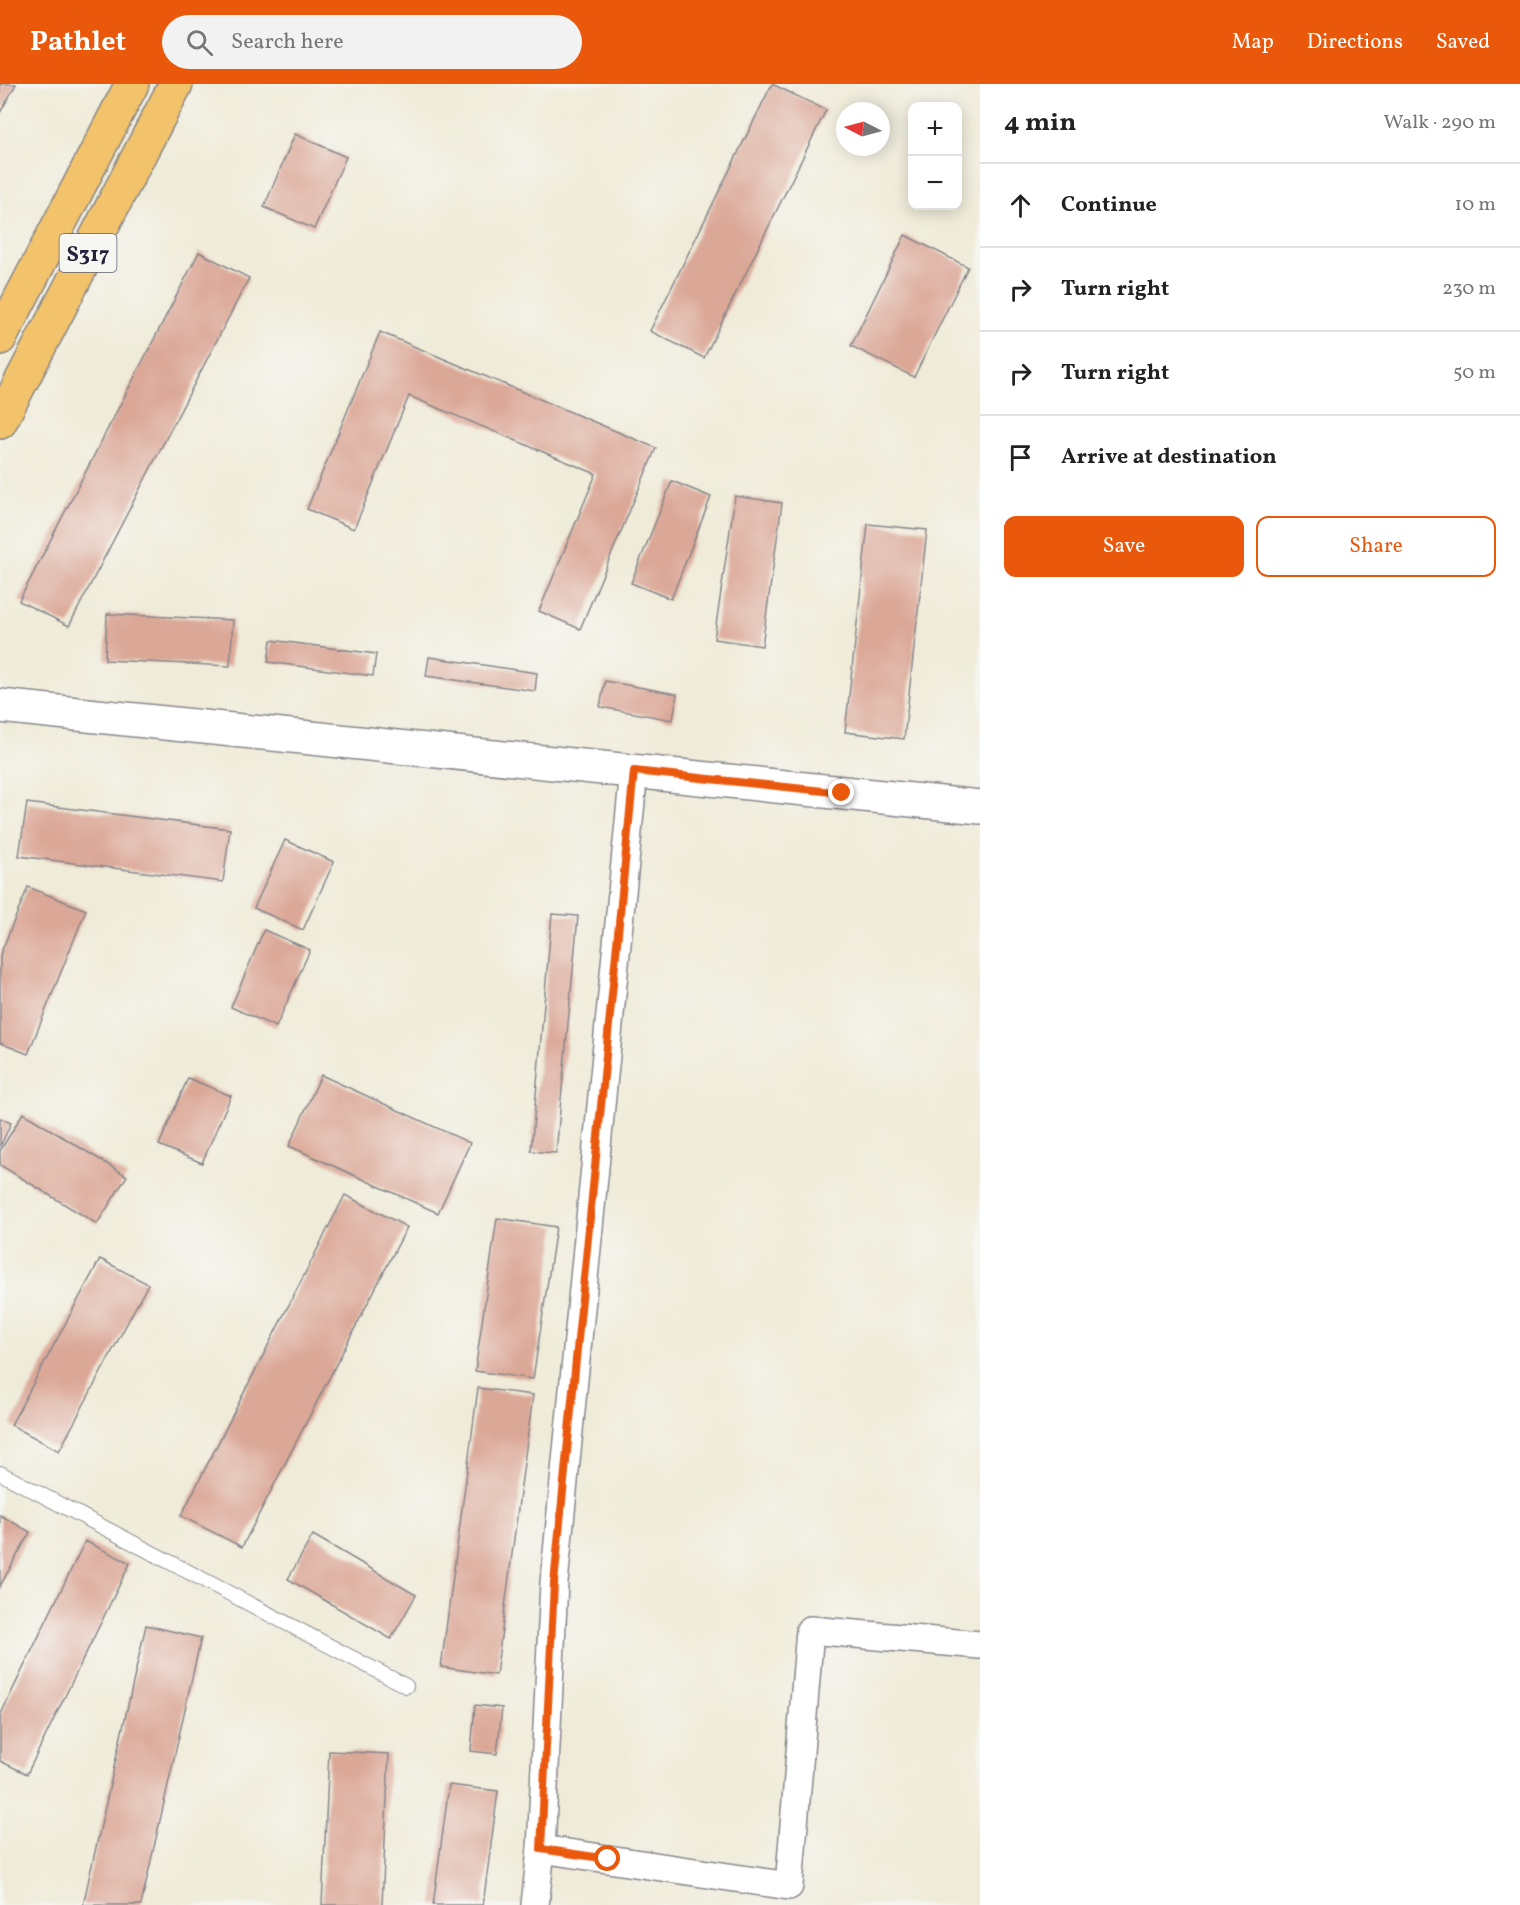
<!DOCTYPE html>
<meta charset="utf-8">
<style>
body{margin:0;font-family:Vollkorn,serif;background:#f2f2f2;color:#222}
.controls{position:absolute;right:18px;top:18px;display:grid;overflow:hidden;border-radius:12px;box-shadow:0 3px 15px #0003}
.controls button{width:54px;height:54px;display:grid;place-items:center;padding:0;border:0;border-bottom:2px solid #e0e0e0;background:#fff;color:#222;font:30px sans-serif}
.compass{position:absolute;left:836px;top:18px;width:54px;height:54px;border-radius:50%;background:#fff;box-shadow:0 3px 15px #0003;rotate:276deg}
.stop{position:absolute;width:18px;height:18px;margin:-14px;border:4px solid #ea580c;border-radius:50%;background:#fff}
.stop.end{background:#ea580c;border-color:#fff;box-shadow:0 2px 6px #0008}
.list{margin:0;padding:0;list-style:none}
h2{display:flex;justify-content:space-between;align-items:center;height:78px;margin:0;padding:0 24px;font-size:26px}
h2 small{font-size:20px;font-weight:400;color:#767676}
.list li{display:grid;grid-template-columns:39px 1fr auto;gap:18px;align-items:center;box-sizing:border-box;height:84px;padding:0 24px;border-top:2px solid #e0e0e0}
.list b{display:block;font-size:22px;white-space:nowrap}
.list em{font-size:20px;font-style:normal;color:#767676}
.actions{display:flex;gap:12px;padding:18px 24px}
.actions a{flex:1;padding:14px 0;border:2px solid #ea580c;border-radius:12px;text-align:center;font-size:21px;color:#ea580c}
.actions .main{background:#ea580c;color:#fff}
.icon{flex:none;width:33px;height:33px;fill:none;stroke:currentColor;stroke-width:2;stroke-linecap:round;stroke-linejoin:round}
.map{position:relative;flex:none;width:980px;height:1821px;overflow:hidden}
header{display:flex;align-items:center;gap:36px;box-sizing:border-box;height:84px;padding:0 30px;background:#ea580c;color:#fff}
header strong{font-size:28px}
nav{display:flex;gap:33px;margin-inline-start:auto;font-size:21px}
.search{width:420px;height:54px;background:#f2f2f2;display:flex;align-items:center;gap:15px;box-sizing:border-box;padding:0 21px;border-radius:33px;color:#767676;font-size:22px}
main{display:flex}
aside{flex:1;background:#fff}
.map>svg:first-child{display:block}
</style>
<header>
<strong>Pathlet</strong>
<div class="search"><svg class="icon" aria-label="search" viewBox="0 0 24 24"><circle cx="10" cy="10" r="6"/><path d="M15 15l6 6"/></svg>Search here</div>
<nav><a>Map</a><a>Directions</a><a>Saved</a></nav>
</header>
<main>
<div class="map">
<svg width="980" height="1821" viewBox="0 0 980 1821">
<rect width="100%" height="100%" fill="#f6f6f2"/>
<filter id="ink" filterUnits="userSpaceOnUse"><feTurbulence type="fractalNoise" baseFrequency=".0167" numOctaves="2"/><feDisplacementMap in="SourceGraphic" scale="12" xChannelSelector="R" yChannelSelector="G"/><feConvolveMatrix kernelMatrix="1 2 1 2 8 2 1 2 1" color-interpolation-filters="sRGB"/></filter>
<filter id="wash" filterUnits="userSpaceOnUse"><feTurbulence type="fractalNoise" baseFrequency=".008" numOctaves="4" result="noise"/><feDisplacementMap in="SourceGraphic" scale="24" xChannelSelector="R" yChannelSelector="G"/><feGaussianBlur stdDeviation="1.35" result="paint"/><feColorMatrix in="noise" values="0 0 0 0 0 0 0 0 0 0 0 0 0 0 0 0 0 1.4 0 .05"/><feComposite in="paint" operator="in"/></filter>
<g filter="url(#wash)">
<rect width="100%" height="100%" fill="#efebd8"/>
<g id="blocks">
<g fill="#dba797">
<path d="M0,0h16l-16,29z"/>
<path d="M772,0l54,26 -122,248 -54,-27z"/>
<path d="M295,50l51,23 -32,72 -50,-22z"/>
<path d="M905,151l63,32 -54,110 -63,-31z"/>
<path d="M199,168l50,26 -180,348 -50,-25z"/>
<path d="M380,248l276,116 -76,181 -41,-18 57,-137 -187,-78 -55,133 -47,-20z"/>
<path d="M672,397l39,16 -40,102 -40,-16z"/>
<path d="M735,412l47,7 -20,143 -48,-7z"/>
<path d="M868,440l59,6 -23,209 -59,-7z"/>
<path d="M107,530l126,6 -3,46 -125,-6z"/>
<path d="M271,556l105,14 -3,22 -105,-14z"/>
<path d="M429,573l108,16 -2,18 -109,-15z"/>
<path d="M605,597l72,13 -4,26 -73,-13z"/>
<path d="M27,719l203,26 -7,53 -204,-26z"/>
<path d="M285,756l49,22 -31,68 -49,-22z"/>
<path d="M28,803l58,23 -58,144 -28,-11v-88z"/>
<path d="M552,830l26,2 -22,237 -25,-2z"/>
<path d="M264,846l46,20 -34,77 -45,-20z"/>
<path d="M321,991l149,68 -32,70 -149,-67z"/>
<path d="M188,994l43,18 -29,67 -43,-18z"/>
<path d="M23,1029l104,63 -30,48 -97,-59v-14z"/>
<path d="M0,1034l11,5 -11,24z"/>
<path d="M345,1111l62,32 -165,320 -61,-31z"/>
<path d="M497,1134l59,9 -23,152 -58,-8z"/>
<path d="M100,1175l48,25 -89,167 -48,-26z"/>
<path d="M478,1304l55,7 -37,280 -55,-8z"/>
<path d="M0,1431l30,17 -30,54z"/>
<path d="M313,1451l103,60 -25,44 -103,-60z"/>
<path d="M85,1457l45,22 -103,211 -27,-13v-45z"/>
<path d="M146,1541l55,13 -60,267h-58z"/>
<path d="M475,1621l27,3 -5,46 -26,-3z"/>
<path d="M329,1667l60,3 -7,151h-60z"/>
<path d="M449,1701l49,6 -15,114h-50z"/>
</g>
</g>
</g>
<g filter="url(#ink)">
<use href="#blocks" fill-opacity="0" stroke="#88868a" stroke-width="1.5"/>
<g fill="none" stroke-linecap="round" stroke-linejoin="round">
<g stroke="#88868a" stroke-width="16">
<path id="service" d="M0,1389l406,213"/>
</g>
<g stroke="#88868a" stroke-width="30">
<g id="minor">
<path d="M541,1765l13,-266 80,-812"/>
<path d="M535,1821l6,-56 248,37 21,-256 170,15"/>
</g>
</g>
<g stroke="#88868a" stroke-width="36">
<path id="tertiary" d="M0,622l980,101"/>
</g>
<g stroke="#88868a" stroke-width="36">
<g id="trunk">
<path d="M0,254l132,-254"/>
<path d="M0,338l176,-338"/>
</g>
</g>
<use href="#service" stroke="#fff" stroke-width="14"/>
<use href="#minor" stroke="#fff" stroke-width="27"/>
<use href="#tertiary" stroke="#fff" stroke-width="33"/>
<use href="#trunk" stroke="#f2c36a" stroke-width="33"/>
</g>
</g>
<g fill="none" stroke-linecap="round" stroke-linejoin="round" filter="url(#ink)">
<path stroke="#ea580c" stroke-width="8" d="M608,1775l-67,-10 13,-266 80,-812 208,22"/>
</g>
<g text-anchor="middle" stroke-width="4.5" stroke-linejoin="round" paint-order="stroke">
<rect fill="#f6f6f2" stroke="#626272" stroke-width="1.5" x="59.5" y="150" width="57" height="38" rx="4.5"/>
<g font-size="22" font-weight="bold" fill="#22223b">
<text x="88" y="177">S317</text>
</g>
</g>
</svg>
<div class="controls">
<button>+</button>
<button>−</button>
</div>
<svg class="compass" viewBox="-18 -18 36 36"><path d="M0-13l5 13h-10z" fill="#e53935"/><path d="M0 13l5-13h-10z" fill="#767676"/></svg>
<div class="stop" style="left:608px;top:1775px"></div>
<div class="stop end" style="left:842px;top:709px"></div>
</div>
<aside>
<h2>4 min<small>Walk · 290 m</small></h2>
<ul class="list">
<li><svg class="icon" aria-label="ahead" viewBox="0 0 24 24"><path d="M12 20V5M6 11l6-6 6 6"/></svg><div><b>Continue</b></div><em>10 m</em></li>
<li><svg class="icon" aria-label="right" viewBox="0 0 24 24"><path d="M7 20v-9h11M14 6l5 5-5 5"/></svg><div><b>Turn right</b></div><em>230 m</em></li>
<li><svg class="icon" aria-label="right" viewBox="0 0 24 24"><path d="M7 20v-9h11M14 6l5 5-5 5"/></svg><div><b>Turn right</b></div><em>50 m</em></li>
<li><svg class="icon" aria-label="arrive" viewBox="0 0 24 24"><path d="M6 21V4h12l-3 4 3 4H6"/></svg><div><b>Arrive at destination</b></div></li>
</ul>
<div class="actions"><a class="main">Save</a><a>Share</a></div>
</aside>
</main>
